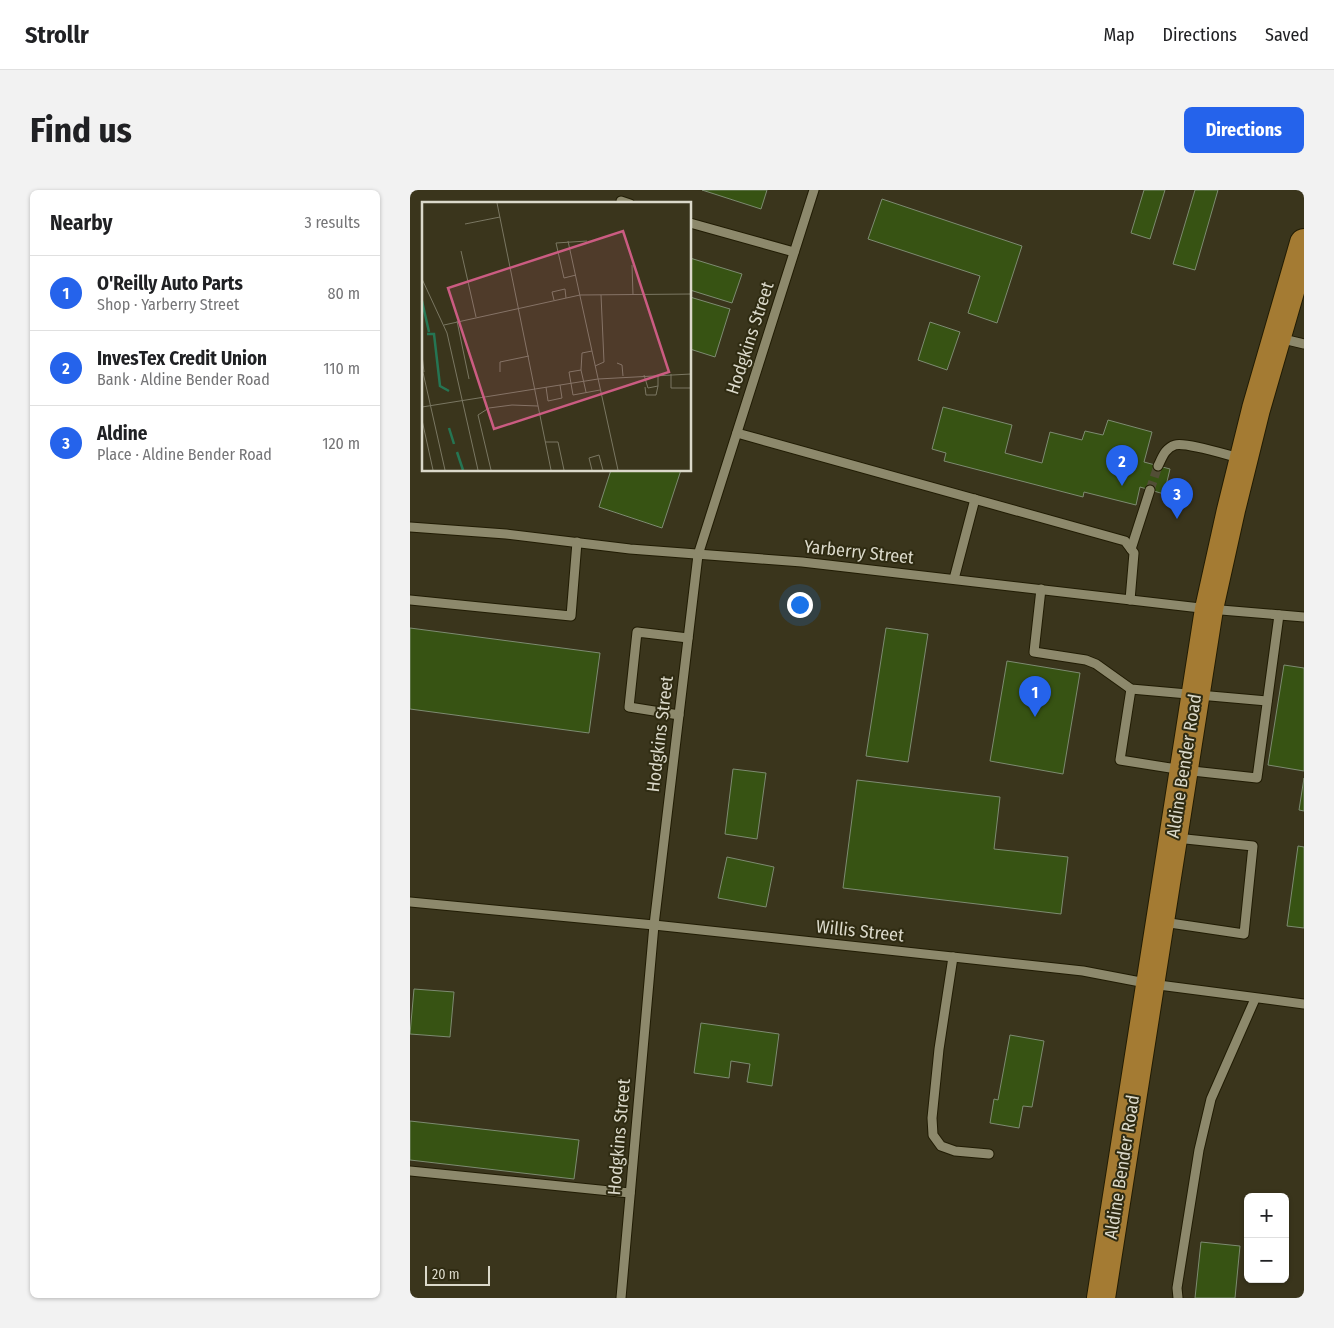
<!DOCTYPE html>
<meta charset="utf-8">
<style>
body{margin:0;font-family:"Fira Sans Condensed",sans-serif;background:#f2f2f2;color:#202124}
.controls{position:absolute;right:15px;bottom:15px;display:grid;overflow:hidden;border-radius:8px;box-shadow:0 1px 4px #0004}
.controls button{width:45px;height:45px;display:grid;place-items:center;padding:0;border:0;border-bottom:1px solid #e0e0e0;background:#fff;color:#202124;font:25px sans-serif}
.scale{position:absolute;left:15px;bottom:12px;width:65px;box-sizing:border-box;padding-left:5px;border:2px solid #dbd9ca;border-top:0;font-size:14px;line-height:18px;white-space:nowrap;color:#dbd9ca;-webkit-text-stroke:4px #2f2b12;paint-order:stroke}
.you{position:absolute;left:389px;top:414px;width:18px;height:18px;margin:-12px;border:4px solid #fff;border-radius:50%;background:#1a73e8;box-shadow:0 0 0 8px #1a73e833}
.badge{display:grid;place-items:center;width:32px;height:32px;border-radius:50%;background:#2563eb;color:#fff;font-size:16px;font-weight:700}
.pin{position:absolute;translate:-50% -41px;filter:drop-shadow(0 1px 2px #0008)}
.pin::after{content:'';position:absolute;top:26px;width:18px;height:15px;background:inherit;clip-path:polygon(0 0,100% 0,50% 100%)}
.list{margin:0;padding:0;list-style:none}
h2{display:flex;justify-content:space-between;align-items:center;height:65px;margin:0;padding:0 20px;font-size:21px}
h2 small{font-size:16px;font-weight:400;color:#757577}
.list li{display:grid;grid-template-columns:32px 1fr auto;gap:15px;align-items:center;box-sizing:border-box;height:75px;padding:0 20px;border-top:1px solid #e0e0e0}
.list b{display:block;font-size:19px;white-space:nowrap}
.list p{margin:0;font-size:16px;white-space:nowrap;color:#757577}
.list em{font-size:16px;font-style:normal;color:#757577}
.map{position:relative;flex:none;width:894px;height:1108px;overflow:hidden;border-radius:8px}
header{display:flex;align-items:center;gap:30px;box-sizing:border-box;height:70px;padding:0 25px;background:#fff;border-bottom:1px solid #e0e0e0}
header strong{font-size:24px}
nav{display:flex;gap:28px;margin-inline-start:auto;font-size:18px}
.intro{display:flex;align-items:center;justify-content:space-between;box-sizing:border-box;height:120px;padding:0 30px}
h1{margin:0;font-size:35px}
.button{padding:12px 22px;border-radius:8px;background:#2563eb;color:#fff;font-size:18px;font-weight:700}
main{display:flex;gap:30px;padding:0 30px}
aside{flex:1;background:#fff;border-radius:8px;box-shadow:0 1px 4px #0004}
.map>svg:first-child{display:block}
</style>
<header>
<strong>Strollr</strong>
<nav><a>Map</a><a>Directions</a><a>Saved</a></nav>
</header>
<div class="intro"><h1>Find us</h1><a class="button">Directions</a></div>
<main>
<aside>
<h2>Nearby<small>3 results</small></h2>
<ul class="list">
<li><span class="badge">1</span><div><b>O'Reilly Auto Parts</b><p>Shop · Yarberry Street</p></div><em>80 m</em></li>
<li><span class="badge">2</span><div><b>InvesTex Credit Union</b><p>Bank · Aldine Bender Road</p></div><em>110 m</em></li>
<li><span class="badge">3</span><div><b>Aldine</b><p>Place · Aldine Bender Road</p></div><em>120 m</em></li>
</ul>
</aside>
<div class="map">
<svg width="894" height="1108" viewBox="0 0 894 1108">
<rect width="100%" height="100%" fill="#3a351c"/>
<g fill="#375313" stroke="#7d8b71">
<path d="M292,0h65l-6,19z"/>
<path d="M734,0h21l-15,49 -19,-6z"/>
<path d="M785,0h23l-23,80 -22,-6z"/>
<path d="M472,9l140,47 -25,77 -29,-10 12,-37 -112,-37z"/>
<path d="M280,68l52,16 -10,29 -42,-13z"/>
<path d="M280,107l40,12 -15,48 -25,-8z"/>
<path d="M520,132l30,10 -13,38 -29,-10z"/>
<path d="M533,217l69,18 -7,28 37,10 8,-31 32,8 3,-9 18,4 5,-15 44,12 -8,30 26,7 -6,25 -24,-7 -4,18 -52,-13 -1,5 -139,-36 2,-8 -14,-4z"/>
<path d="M201,280h70l-19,58 -63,-21z"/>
<path d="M0,438l190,25 -11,80 -179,-24z"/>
<path d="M476,438l42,6 -20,128 -42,-6z"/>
<path d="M597,471l73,12 -17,101 -73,-13z"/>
<path d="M874,475l20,3v103l-36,-6z"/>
<path d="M323,579l33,4 -9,66 -32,-5z"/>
<path d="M894,588v33l-5,-1z"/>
<path d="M447,590l143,17 -6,52 74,8 -7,57 -218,-26z"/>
<path d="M888,656l6,1v81l-17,-2z"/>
<path d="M317,667l47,10 -8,40 -48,-9z"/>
<path d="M4,799l40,3 -4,45 -40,-3z"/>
<path d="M291,833l78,11 -7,52 -25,-4 3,-18 -19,-3 -2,17 -35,-5z"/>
<path d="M600,845l34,6 -12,66 -9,-1 -4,22 -29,-5 4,-24 4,1z"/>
<path d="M0,931l169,19 -5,39 -164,-19z"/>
<path d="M791,1052l39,4 -5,52h-40z"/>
</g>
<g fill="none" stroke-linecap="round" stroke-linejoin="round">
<path stroke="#524e36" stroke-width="9" stroke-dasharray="9 4.5" stroke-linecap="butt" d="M740,300l8,-24"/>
<g stroke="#211c04" stroke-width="11">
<g id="minor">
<path d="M211,11l9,3"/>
<path d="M280,33l104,29"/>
<path d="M869,148l25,6"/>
<path d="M327,243l388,108 9,12 -4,47"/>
<path d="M748,276c4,-8 7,-18 17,-21 11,-3 52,10 65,13"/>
<path d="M0,337l96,7 124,15 172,13 407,47 95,8"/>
<path d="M721,359l19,-59"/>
<path d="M544,389l21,-80"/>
<path d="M631,399l-7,63 52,8 10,4 35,25 136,12"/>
<path d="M0,410l161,16 6,-74"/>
<path d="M721,499l-11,71 63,10 74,8 22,-163"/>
<path d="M269,525l-50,-8 8,-75 51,6"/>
<path d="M0,712l244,23 429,46 68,13 153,20"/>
<path d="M753,732l81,12 9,-88 -77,-8"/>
<path d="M543,767l-14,92 -7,69 1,17 8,11 14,5 34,3"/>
<path d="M0,981l220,22"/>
<path d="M211,1108l33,-373 44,-370 116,-365"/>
<path d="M768,1108l-1,-10 22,-138 12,-51 44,-100"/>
</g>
</g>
<g stroke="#211c04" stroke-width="30">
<path id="major" d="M691,1108l108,-689 22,-99 25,-101 48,-166"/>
</g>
<use href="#minor" stroke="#8d896c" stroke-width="9"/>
<use href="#major" stroke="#a47b33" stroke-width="28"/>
</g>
<g text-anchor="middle" stroke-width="4" stroke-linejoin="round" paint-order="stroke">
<g font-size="18" fill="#dbd9ca" stroke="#2f2b12">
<text transform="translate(340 148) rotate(-72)" y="6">Hodgkins Street</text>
<text transform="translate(449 362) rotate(6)" y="6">Yarberry Street</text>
<text transform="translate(250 544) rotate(-83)" y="6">Hodgkins Street</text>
<text transform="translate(774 576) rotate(-81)" y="6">Aldine Bender Road</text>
<text transform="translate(450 741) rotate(6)" y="6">Willis Street</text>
<text transform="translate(209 947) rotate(-85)" y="6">Hodgkins Street</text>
<text transform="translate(712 977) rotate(-81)" y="6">Aldine Bender Road</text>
</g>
</g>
<g transform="translate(12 12)">
<rect width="269" height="269" fill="#3a351c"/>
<path fill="none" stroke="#257553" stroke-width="2.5" d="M0,99l7,31M5,132h7l6,52 9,5M27,226l5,16M35,250l6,18"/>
<path fill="none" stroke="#7a7762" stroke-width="1" d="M75,1l54,267M43,22l35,-7M146,39l50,229M39,49l15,66M210,63l1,30M154,73l-12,3 -8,-35 31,-2M0,77l25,54 31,137M132,98l-2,-8 13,-3 1,9M35,119l12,58M22,123l136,-30 111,-1M0,153l2,17M195,161l5,2 1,11M173,164l9,-4 -3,-67M0,166l23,102M159,168l-12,2 4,23 27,-5M78,170v-10l29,-6M249,172v14h20M222,173l4,13 10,-2v-11M124,185l2,14 14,-3 -2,-13M223,185l1,8h10l2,-9M164,190l-5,-22 1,-17 10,-2M0,205l176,-28 93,-5M0,218l11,50M123,240h13l6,28M69,268l-13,-55 11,-7 23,-3 26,1M170,268l-3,-12 10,-3 4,15"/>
<path fill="#cb5c82" fill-opacity="0.15" stroke="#cb5c82" stroke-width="2.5" d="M201,29l46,141 -175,57 -46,-141z"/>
<rect width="269" height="269" fill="none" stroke="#dbd9ca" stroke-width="2.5"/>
</g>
</svg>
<div class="controls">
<button>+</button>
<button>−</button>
</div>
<div class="scale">20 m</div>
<div class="you"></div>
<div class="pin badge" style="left:625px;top:527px">1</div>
<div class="pin badge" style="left:712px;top:296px">2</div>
<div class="pin badge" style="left:767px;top:329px">3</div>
</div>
</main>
